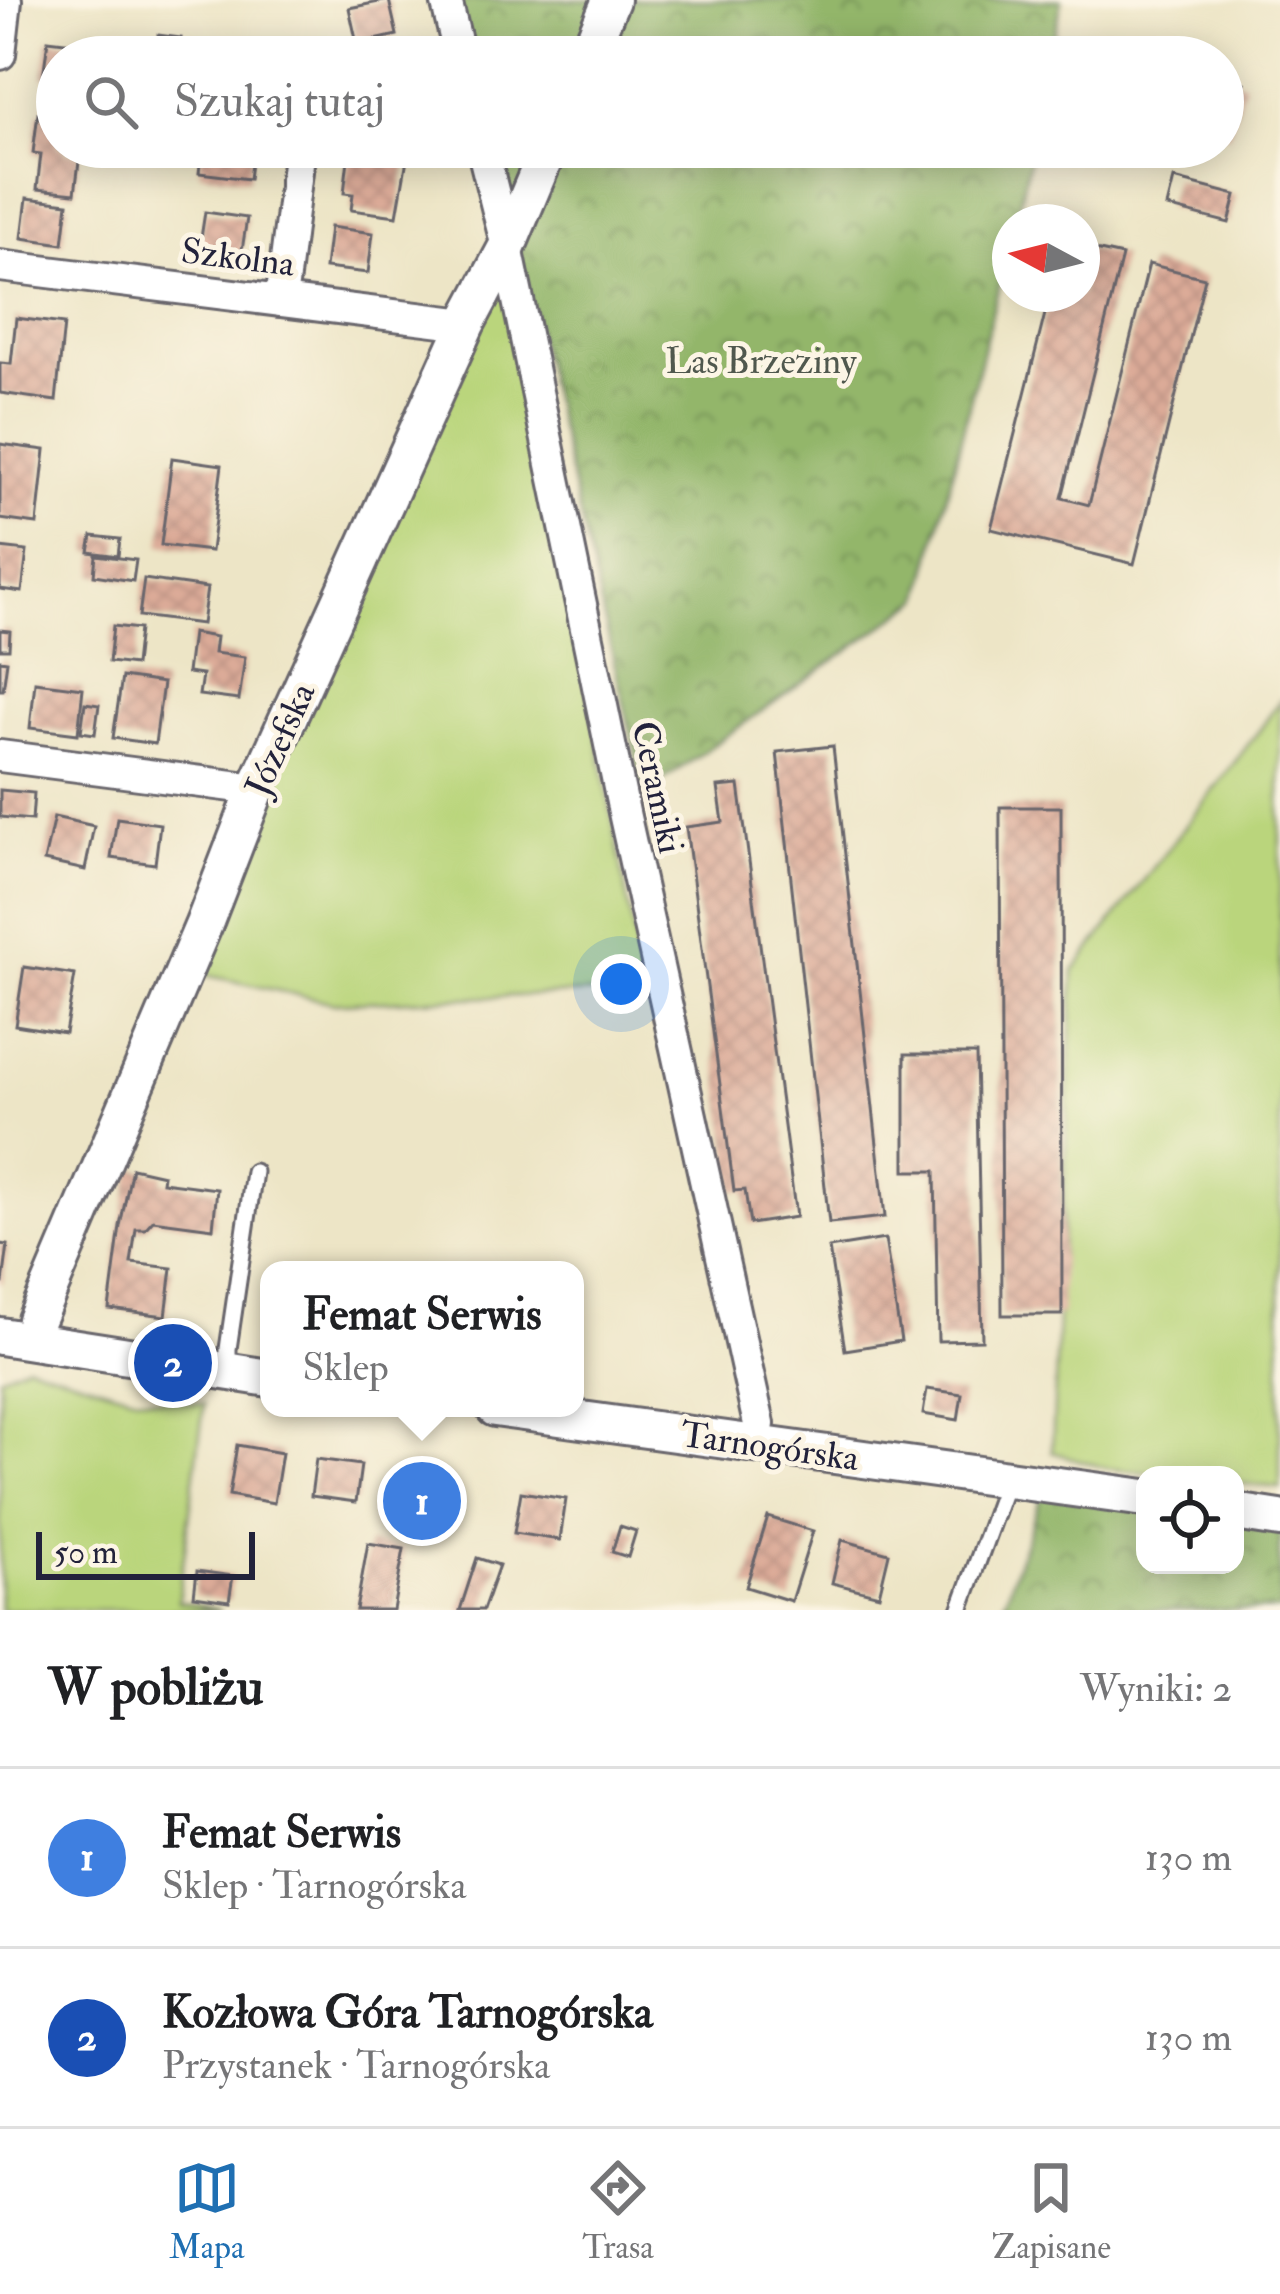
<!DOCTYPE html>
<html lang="pl">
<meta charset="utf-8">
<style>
body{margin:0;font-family:"IM FELL Double Pica",serif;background:#f2f2f2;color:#202124}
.controls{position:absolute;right:36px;bottom:36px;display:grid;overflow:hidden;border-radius:24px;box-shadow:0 6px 30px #0003}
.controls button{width:108px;height:108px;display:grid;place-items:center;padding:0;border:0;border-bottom:3px solid #e0e0e0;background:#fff;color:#202124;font:60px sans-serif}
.compass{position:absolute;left:992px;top:204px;width:108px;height:108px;border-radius:50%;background:#fff;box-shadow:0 6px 30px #0003;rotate:277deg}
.scale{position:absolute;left:36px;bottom:30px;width:219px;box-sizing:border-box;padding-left:12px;border:6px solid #22223b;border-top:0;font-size:33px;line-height:42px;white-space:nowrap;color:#22223b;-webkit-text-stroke:9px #fcf5e5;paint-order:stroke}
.you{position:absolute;left:621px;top:984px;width:42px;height:42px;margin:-30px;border:9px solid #fff;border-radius:50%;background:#1a73e8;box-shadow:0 0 0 18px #1a73e833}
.badge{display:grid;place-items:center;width:78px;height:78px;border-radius:50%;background:#1f6fb2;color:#fff;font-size:39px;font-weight:700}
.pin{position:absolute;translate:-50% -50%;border:6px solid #fff;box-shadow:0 3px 12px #0006}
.popup{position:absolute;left:260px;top:1261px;width:324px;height:156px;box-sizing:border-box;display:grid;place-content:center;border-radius:24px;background:#fff;filter:drop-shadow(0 3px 9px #0005);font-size:39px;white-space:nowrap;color:#757577}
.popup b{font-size:45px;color:#202124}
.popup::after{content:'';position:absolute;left:50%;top:100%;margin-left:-24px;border:24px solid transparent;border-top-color:#fff}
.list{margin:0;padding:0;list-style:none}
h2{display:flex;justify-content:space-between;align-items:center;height:156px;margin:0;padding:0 48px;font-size:51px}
h2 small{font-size:39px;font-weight:400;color:#757577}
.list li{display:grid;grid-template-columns:78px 1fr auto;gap:36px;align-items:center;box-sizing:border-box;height:180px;padding:0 48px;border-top:3px solid #e0e0e0}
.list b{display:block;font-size:45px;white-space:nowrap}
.list p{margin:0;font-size:39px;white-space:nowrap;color:#757577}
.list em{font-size:39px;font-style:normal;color:#757577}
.icon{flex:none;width:66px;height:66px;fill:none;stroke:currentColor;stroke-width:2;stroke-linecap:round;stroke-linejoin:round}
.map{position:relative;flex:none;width:1280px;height:1610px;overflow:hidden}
.search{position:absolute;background:#fff;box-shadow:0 6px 30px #0003;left:36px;right:36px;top:36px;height:132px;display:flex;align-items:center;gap:30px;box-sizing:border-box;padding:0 42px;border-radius:66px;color:#757577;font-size:45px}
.sheet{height:516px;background:#fff}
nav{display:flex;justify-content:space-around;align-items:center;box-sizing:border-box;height:168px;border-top:3px solid #e0e0e0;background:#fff;font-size:33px;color:#757577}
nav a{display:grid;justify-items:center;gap:6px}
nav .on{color:#1f6fb2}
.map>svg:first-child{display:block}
</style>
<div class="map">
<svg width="1280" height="1610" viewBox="0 0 1280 1610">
<defs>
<pattern id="forest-crowns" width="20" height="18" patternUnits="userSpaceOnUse" patternTransform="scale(3)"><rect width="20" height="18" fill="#93b66b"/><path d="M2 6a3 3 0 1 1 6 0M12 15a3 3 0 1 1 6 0" fill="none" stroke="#789459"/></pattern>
<pattern id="building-cross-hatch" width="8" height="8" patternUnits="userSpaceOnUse" patternTransform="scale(3)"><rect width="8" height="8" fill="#dcab98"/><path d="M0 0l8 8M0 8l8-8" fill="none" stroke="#bc9384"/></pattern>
</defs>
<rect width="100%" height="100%" fill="#fcf5e5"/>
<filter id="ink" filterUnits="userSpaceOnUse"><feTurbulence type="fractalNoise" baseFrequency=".00833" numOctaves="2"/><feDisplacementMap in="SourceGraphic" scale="24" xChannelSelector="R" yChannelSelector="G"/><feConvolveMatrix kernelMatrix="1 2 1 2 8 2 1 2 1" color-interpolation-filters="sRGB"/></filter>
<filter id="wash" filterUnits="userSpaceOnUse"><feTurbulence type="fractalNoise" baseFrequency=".004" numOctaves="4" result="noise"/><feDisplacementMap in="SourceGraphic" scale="48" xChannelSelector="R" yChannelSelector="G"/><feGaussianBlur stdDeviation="2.7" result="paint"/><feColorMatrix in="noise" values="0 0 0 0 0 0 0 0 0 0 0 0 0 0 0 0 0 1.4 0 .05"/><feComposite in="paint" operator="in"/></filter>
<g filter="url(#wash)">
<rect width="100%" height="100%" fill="#ede5c6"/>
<g fill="#bad57b" stroke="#6e7c5b" stroke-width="3">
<path d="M507,247l137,744 -309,12 -153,-33z"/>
<path d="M1280,700v788l-45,-5v-8h-68l-62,-7 -53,-16 22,-481 187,-243z"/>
<path d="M27,1364l106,32 71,8 -26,197 43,9h-221v-234z"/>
</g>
<g fill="url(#forest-crowns)" stroke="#5a6c53" stroke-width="3">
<path d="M458,0h604l-12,57h-578z"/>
<path d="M493,147h539l-17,75h-5v19l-89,358 -276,194z"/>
<path d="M1046,1483l99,16v66h90v-51l45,8v88h-279z"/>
</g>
<g id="blocks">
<g fill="url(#building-cross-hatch)">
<path d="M389,0l8,35 -40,9 -8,-36z"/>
<path d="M158,35l23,3 -3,17 -23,-3z"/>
<path d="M48,40l51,6 -1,11h-41v41l-9,-1 2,-19 -7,-1z"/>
<path d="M1223,76l22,7 -16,53 -6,-2z"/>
<path d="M38,113l19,2v32h8l-1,5 16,2 -5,39 -38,-4 4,-35 -8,-1z"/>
<path d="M202,147h51l-4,32 -50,-6z"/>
<path d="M349,151l58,8 -10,57 -46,-6 2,-16 -9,-1z"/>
<path d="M1174,179l62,16 -7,28 -62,-16z"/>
<path d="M27,198l41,5 -5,41 -41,-6z"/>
<path d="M205,212l42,6 -6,39 -42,-6z"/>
<path d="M330,227l43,6 -5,40 -43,-5z"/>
<path d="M1082,247l40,9 -60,242 27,7 60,-241 56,14 -71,286 -143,-35 59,-235h32z"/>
<path d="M16,318l48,6 -8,77 -56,-8v-30l11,1z"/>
<path d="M0,444l45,6 -8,74 -37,-5z"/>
<path d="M172,458l50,7 -11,86 -50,-6z"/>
<path d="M92,536l28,3 -2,17 -29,-4z"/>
<path d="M0,548l27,3 -5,41 -22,-3z"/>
<path d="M96,555l40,5 -3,21 -39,-6z"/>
<path d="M144,579l63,9 -5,36 -63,-8z"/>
<path d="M113,626l26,3 -4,36 -26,-3z"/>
<path d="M0,630l10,1 -1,18h-9z"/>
<path d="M192,633l24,4 -2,16 31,4 -6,43 -40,-5 3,-20 -15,-2z"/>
<path d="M0,660l7,1 -4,29h-3z"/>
<path d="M122,677l41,6 -8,61 -42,-6z"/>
<path d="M35,682l48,6 -5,46 -48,-6z"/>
<path d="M85,703l14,2 -4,29 -14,-2z"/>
<path d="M833,746l52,471 -56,6 -52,-471z"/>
<path d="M739,785l57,432 -46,7 -5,-34 -11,1 -48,-364 37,-5 -5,-35z"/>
<path d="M0,790l34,3 -2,27 -32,-3z"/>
<path d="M1000,807h61l1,508h-60z"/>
<path d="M54,817l40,9 -9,44 -41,-9z"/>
<path d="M117,818l43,6 -5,40 -44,-6z"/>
<path d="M24,967l51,8 -10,58 -50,-8z"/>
<path d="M905,1054h71l6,286 -44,1 -3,-170h-30z"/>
<path d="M132,1168l31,7 -1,7 55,7 -4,39 -60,-8 -8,9h-9l-5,34 41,5 -6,48 -57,-7 11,-83z"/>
<path d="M885,1239l16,102 -56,9 -16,-102z"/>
<path d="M0,1244l8,1 -5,38h-3z"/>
<path d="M927,1389l35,5 -4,26 -35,-6z"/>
<path d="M237,1445l45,8 -8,50 -45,-8z"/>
<path d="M316,1459l45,6 -5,37 -45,-6z"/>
<path d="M403,1472l45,9 -13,58 -21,-4 2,-10 -23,-5z"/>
<path d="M521,1492l45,7 -6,41 -46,-7z"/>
<path d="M768,1517l45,14 -22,70 -45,-14z"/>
<path d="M620,1526l16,5 -8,26 -16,-5z"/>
<path d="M842,1540l47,13 -10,42 -47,-12z"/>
<path d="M368,1543l36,6 -11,61h-37z"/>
<path d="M477,1558l22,7 -16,45h-23z"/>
<path d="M197,1571l36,5 -4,25 -35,-5z"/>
</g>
</g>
</g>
<g filter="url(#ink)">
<use href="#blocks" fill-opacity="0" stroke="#69666c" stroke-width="3"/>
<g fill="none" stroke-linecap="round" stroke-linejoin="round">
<g stroke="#69666c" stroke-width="21">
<g id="service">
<path d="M228,1369v-20l26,-177"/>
<path d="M960,1610l48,-132"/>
</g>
</g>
<g stroke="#69666c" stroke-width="36">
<g id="minor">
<path d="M446,0l14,57"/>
<path d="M0,54l6,-54"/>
<path d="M482,147l25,100 118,570 134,607 -4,19"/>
<path d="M0,266l466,58"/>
<path d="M281,301l19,-154"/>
<path d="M0,756l256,33"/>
</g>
</g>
<g stroke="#69666c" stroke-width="42">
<g id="tertiary">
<path d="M587,57l24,-57"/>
<path d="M0,1336l269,42"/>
<path d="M33,1340l3,-20 168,-396 52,-135 210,-465 41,-77 42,-100"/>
<path d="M495,1408l650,90"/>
<path d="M1235,1512l45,7"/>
</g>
</g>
<use href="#service" stroke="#fff" stroke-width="15"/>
<use href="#minor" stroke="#fff" stroke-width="30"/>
<use href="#tertiary" stroke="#fff" stroke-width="36"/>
</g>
</g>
<g text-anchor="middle" stroke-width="10" stroke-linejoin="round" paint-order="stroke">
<g font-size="36" fill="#22223b" stroke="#fcf5e5">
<text transform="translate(238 256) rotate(7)" y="13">Szkolna</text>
<text transform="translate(279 739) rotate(-66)" y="13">Józefska</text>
<text transform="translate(659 787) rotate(78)" y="13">Ceramiki</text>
<text transform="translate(770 1445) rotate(8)" y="13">Tarnogórska</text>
</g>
<g font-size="36" fill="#50584e" stroke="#fcf5e5">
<text x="761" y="373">Las Brzeziny</text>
</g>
</g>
</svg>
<div class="controls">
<button><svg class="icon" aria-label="locate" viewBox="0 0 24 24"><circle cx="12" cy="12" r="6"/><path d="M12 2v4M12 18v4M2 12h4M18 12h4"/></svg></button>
</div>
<svg class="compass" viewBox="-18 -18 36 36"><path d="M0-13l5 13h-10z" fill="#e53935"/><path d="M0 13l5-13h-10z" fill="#757577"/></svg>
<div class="scale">50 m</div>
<div class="you"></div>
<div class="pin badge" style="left:422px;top:1501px;background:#3f7fe0">1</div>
<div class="popup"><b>Femat Serwis</b>Sklep</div>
<div class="pin badge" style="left:173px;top:1363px;background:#1a4fb4">2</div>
<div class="search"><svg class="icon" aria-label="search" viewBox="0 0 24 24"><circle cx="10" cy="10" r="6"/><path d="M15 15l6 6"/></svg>Szukaj tutaj</div>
</div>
<section class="sheet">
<h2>W pobliżu<small>Wyniki: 2</small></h2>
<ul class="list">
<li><span class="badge" style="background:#3f7fe0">1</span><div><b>Femat Serwis</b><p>Sklep · Tarnogórska</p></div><em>130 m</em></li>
<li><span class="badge" style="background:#1a4fb4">2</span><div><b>Kozłowa Góra Tarnogórska</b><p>Przystanek · Tarnogórska</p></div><em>130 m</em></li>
</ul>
</section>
<nav>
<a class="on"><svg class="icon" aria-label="map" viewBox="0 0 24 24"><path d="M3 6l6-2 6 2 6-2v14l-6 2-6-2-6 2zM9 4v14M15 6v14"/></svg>Mapa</a>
<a><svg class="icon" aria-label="directions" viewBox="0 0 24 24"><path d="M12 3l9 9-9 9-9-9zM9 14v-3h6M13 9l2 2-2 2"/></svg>Trasa</a>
<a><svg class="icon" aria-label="saved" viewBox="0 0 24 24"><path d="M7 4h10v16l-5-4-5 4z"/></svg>Zapisane</a>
</nav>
